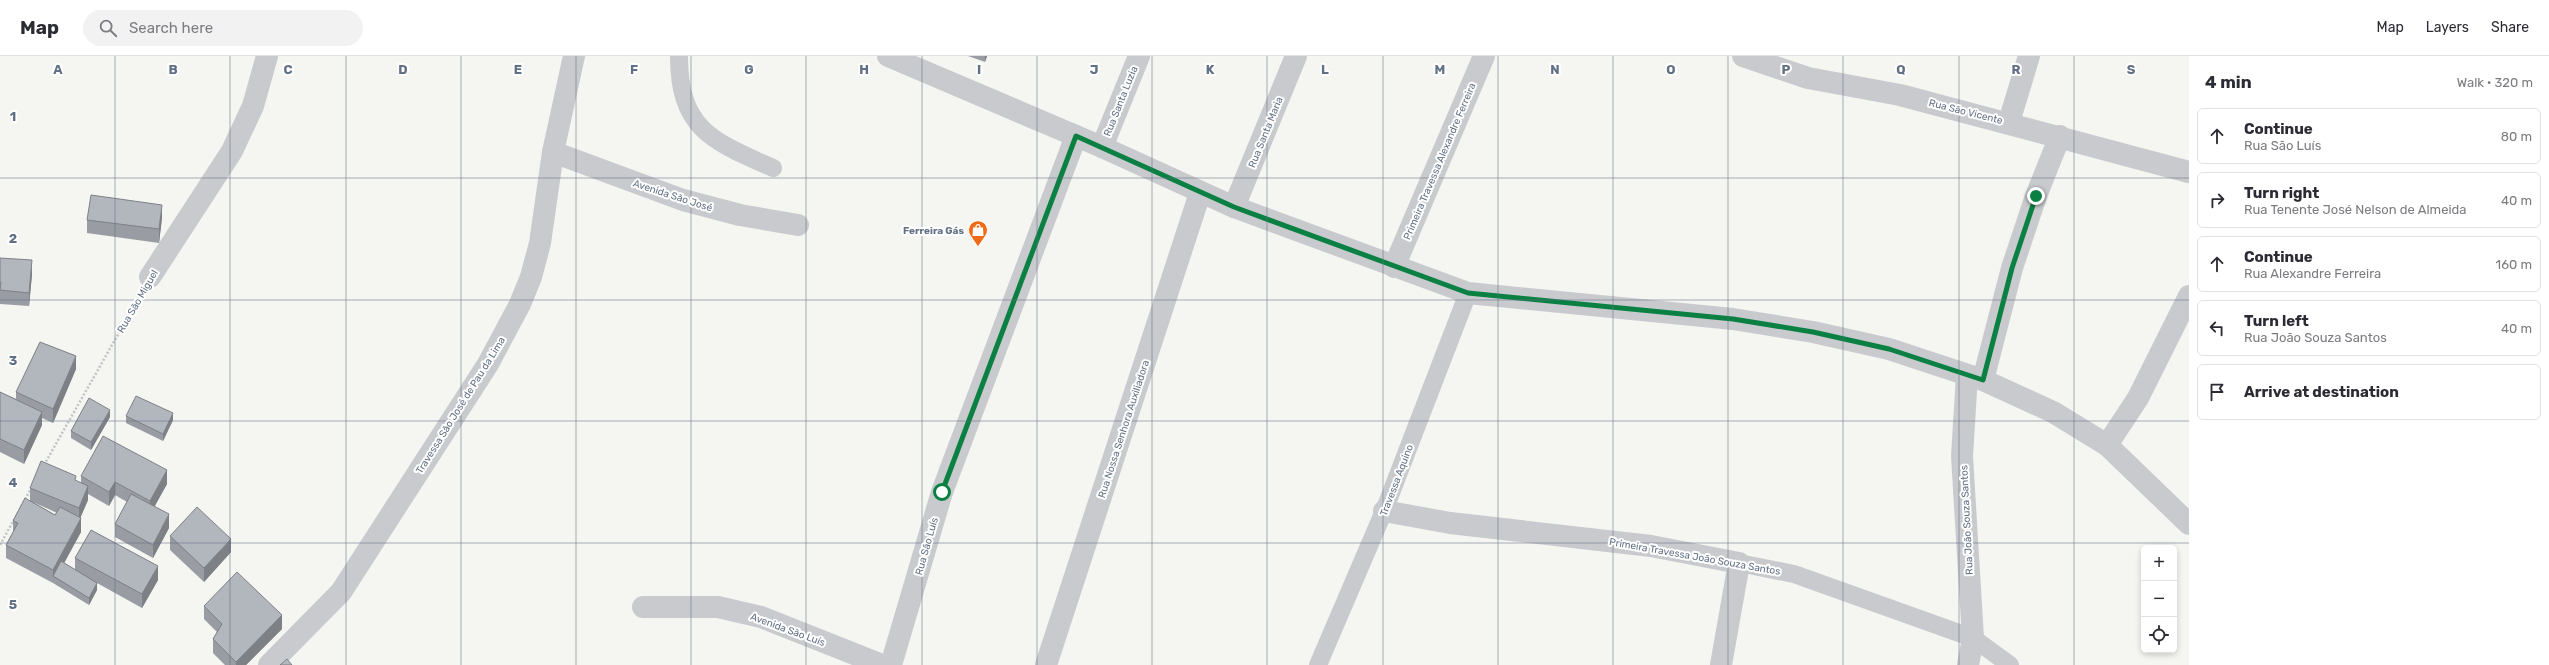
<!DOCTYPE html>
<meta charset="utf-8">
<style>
body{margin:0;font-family:Rubik,sans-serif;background:#f2f2f3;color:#2b2b33}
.controls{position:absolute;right:12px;bottom:12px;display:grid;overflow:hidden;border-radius:6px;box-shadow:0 2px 6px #0003}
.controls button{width:36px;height:36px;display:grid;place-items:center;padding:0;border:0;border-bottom:1px solid #e1e1e2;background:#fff;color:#2b2b33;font:20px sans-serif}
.stop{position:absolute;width:12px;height:12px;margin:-9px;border:3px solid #0b8043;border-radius:50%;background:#fff}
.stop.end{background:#0b8043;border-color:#fff;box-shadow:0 1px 4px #0008}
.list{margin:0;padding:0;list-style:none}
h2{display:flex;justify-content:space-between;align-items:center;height:52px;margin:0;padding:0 16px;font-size:17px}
h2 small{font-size:13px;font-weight:400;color:#7c7c81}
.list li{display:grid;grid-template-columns:26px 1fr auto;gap:12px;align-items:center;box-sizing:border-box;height:56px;margin:0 8px 8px;padding:0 8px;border:1px solid #e1e1e2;border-radius:6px}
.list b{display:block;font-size:15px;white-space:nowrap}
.list p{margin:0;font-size:13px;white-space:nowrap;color:#7c7c81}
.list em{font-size:13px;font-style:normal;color:#7c7c81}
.icon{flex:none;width:22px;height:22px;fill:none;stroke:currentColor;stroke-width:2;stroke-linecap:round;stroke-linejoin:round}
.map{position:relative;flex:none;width:2189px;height:609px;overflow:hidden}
header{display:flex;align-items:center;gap:24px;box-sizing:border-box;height:56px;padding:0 20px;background:#fff;border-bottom:1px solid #e1e1e2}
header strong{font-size:19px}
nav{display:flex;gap:22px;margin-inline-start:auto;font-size:14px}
.search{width:280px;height:36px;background:#f2f2f3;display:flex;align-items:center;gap:10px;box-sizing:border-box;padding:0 14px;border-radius:22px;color:#7c7c81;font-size:15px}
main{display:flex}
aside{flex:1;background:#fff}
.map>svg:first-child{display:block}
</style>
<header>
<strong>Map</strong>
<div class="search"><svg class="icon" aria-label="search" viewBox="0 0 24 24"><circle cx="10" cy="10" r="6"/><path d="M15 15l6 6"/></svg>Search here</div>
<nav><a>Map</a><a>Layers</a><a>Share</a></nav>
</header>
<main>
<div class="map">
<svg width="2189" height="609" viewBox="0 0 2189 609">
<rect width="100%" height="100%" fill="#f5f6f2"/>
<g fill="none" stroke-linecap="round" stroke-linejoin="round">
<g stroke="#c0c2c4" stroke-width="2.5" stroke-dasharray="2 2" stroke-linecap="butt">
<path d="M44,409l93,-164"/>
<path d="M0,489l32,-58"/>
</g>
<g stroke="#c8cace" stroke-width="18">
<path d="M679,0c0,73 33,85 94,112"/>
<path d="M1739,507l55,11 179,64 37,27"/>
<path d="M1318,609l66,-154 84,-218"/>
</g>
<g stroke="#c8cace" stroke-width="22">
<path d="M888,0l214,91 132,60 234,86 265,26 80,13 76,17 94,31 70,32 54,33 82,79"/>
<path d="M1743,0l65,22 92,17 289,77"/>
<path d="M2009,66l20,-66"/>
<path d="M1102,91l37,-91"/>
<path d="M553,96l130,48 57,15 58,10"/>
<path d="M1234,151l62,-151"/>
<path d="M1394,211l90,-211"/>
<path d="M150,221l82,-126 21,-45 14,-50"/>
<path d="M1967,319l-5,81 11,182 -5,27"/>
<path d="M1983,324l29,-112 24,-72 24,-60"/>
<path d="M2107,389l31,-47 51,-102"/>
<path d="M1384,455l66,12 201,23 88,17 -18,102"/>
<path d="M643,551h75l43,10 121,48"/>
<path d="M269,609l72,-73 147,-228 32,-60 11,-27 9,-34 13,-91 21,-96"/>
<path d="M891,609l51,-173 134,-356"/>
<path d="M1046,609l154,-472"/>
</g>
</g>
<g fill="#999da3" fill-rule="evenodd">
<path d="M968,0h19l-2,6z"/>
<path d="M162,162l-3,25 -72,-10v-13z"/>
<path d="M0,202l32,16 -3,32 -29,-2z"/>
<path d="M76,313l-23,54 -11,-5v7l-18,39 -24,-12v-60l16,7v-7z"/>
<path d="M126,360l47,4 -10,21 -37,-18z"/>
<path d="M110,361l-19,33 -20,-12v-7z"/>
<path d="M81,420l86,8 -12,22 14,22 -16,30 -38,-21v-13l12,-22 -12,-7 -6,11 -21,-12v6l-8,18 1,14 -17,31 11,7v-12l83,22 -16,28 -45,-25v7l-8,15 -36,-22 -47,-25v-13l7,-12v-12l17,-20v-13l51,-5zM33,446l24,11 -2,2z"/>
<path d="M170,480l61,16 -27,30 -34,-32z"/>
<path d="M204,550l78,23 -36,36h-21l-12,-12v-14l4,-7 -13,-13z"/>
</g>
<g fill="#7d8085">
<path d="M985,0h2l-2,6z"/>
<path d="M162,149v13l-3,25v-14z"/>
<path d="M32,204v14l-3,32v-13z"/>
<path d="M76,300v13l-23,54v-14z"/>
<path d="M110,354v7l-19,33v-8z"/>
<path d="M42,356v13l-18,39v-14z"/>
<path d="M173,357v7l-10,21v-7z"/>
<path d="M167,414v14l-17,30v-13z"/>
<path d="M115,426v13l-6,11v-14z"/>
<path d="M88,430v14l-9,21 2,-3v14l-25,46 -3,-2v-6l26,-48v-14z"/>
<path d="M169,458v14l-16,30v-13z"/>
<path d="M231,483v13l-27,30v-14z"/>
<path d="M158,510v14l-16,28v-14z"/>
<path d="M97,527v7l-8,15v-7z"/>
<path d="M282,559v14l-36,36h-10v-3z"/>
</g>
<g fill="#b2b7be" stroke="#7d8085">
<path d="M91,139l71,10 -3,24 -72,-9z"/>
<path d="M0,202l32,2 -3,33 -29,-3 1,-8h-1z"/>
<path d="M40,286l36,14 -23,53 -37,-17z"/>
<path d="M0,336l42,20 -18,38 -24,-11z"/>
<path d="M136,340l37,17 -10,21 -37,-18z"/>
<path d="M89,342l21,12 -19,32 -20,-11z"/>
<path d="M103,380l64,34 -17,31 -35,-19 -6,10 -28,-16z"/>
<path d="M41,405l35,15 -1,4 13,6 -9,22 -49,-20z"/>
<path d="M131,438l38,20 -16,31 -38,-21z"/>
<path d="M25,442l30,17 5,-8 21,11 -28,52 -47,-25 12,-22 -5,-2z"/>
<path d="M197,451l34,32 -27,29 -34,-32z"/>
<path d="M91,474l67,36 -16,28 -67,-36z"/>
<path d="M61,505l36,22 -8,15 -36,-22z"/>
<path d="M237,516l45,43 -46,47 -23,-23 9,-15 -18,-18z"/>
<path d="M287,603l5,6h-12z"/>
</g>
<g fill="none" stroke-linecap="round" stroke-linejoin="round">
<path stroke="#0b8043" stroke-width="5" d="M942,436l134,-356 158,71 234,86 265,26 80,13 76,17 94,31 29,-112 24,-72"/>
</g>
<path fill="none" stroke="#627085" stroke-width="1" stroke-opacity="0.55" d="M115,0v609M230,0v609M346,0v609M461,0v609M576,0v609M691,0v609M806,0v609M922,0v609M1037,0v609M1152,0v609M1267,0v609M1383,0v609M1498,0v609M1613,0v609M1728,0v609M1843,0v609M1959,0v609M2074,0v609M0,122h2189M0,244h2189M0,365h2189M0,487h2189"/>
<defs>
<g id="shop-pin" transform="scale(1)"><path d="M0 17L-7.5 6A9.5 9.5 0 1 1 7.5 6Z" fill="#f16b16" stroke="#fff"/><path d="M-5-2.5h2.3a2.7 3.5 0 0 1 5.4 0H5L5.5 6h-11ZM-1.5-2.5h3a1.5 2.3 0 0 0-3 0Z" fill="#fff"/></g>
</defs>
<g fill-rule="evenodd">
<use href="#shop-pin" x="978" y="174"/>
</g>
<g text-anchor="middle" stroke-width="4" stroke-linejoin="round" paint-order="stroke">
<g font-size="10" fill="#627085" stroke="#fff">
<text transform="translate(1120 45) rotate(-68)" y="4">Rua Santa Luzia</text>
<text transform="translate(1966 55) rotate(14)" y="4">Rua São Vicente</text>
<text transform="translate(1265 76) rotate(-68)" y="4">Rua Santa Maria</text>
<text transform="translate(1439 105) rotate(-67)" y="4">Primeira Travessa Alexandre Ferreira</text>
<text transform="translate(673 139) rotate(18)" y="4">Avenida São José</text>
<text transform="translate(137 245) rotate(-60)" y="4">Rua São Miguel</text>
<text transform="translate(460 349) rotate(-58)" y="4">Travessa São José de Pau da Lima</text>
<text transform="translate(1123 373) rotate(-72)" y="4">Rua Nossa Senhora Auxiliadora</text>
<text transform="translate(1396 424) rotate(-69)" y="4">Travessa Aquino</text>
<text transform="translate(1966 464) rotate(-93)" y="4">Rua João Souza Santos</text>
<text transform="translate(926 490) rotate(-74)" y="4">Rua São Luís</text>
<text transform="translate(1695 500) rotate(10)" y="4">Primeira Travessa João Souza Santos</text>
<text transform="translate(788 573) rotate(20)" y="4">Avenida São Luís</text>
</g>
<g font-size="10" font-weight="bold" fill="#627085" stroke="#fff" text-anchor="end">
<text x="964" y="178">Ferreira Gás</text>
</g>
</g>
<g font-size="13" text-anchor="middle" font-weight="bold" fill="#627085" stroke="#fff" stroke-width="4" stroke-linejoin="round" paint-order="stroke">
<text x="58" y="18">A</text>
<text x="173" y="18">B</text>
<text x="288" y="18">C</text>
<text x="403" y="18">D</text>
<text x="518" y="18">E</text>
<text x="634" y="18">F</text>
<text x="749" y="18">G</text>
<text x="864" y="18">H</text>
<text x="979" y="18">I</text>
<text x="1094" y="18">J</text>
<text x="1210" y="18">K</text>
<text x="1325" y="18">L</text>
<text x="1440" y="18">M</text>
<text x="1555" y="18">N</text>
<text x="1671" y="18">O</text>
<text x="1786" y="18">P</text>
<text x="1901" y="18">Q</text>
<text x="2016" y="18">R</text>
<text x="2131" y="18">S</text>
<text x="13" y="65">1</text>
<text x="13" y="187">2</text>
<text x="13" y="309">3</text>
<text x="13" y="431">4</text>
<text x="13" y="553">5</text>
</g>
</svg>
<div class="controls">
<button>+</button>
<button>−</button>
<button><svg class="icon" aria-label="locate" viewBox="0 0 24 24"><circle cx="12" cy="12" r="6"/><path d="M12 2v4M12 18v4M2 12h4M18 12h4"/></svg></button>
</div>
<div class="stop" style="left:942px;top:436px"></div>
<div class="stop end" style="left:2036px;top:140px"></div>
</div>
<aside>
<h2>4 min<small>Walk · 320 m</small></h2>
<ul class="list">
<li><svg class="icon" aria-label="ahead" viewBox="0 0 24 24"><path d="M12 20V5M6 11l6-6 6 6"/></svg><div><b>Continue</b><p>Rua São Luís</p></div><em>80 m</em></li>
<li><svg class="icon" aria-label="right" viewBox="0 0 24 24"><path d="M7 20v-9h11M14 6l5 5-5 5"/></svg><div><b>Turn right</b><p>Rua Tenente José Nelson de Almeida</p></div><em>40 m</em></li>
<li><svg class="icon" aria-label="ahead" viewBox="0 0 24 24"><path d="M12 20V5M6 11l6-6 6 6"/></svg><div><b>Continue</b><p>Rua Alexandre Ferreira</p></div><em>160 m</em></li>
<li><svg class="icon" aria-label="left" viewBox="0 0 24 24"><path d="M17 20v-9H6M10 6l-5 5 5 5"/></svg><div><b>Turn left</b><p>Rua João Souza Santos</p></div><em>40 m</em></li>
<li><svg class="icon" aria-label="arrive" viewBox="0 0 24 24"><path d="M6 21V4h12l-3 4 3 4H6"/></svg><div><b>Arrive at destination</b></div></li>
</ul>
</aside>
</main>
